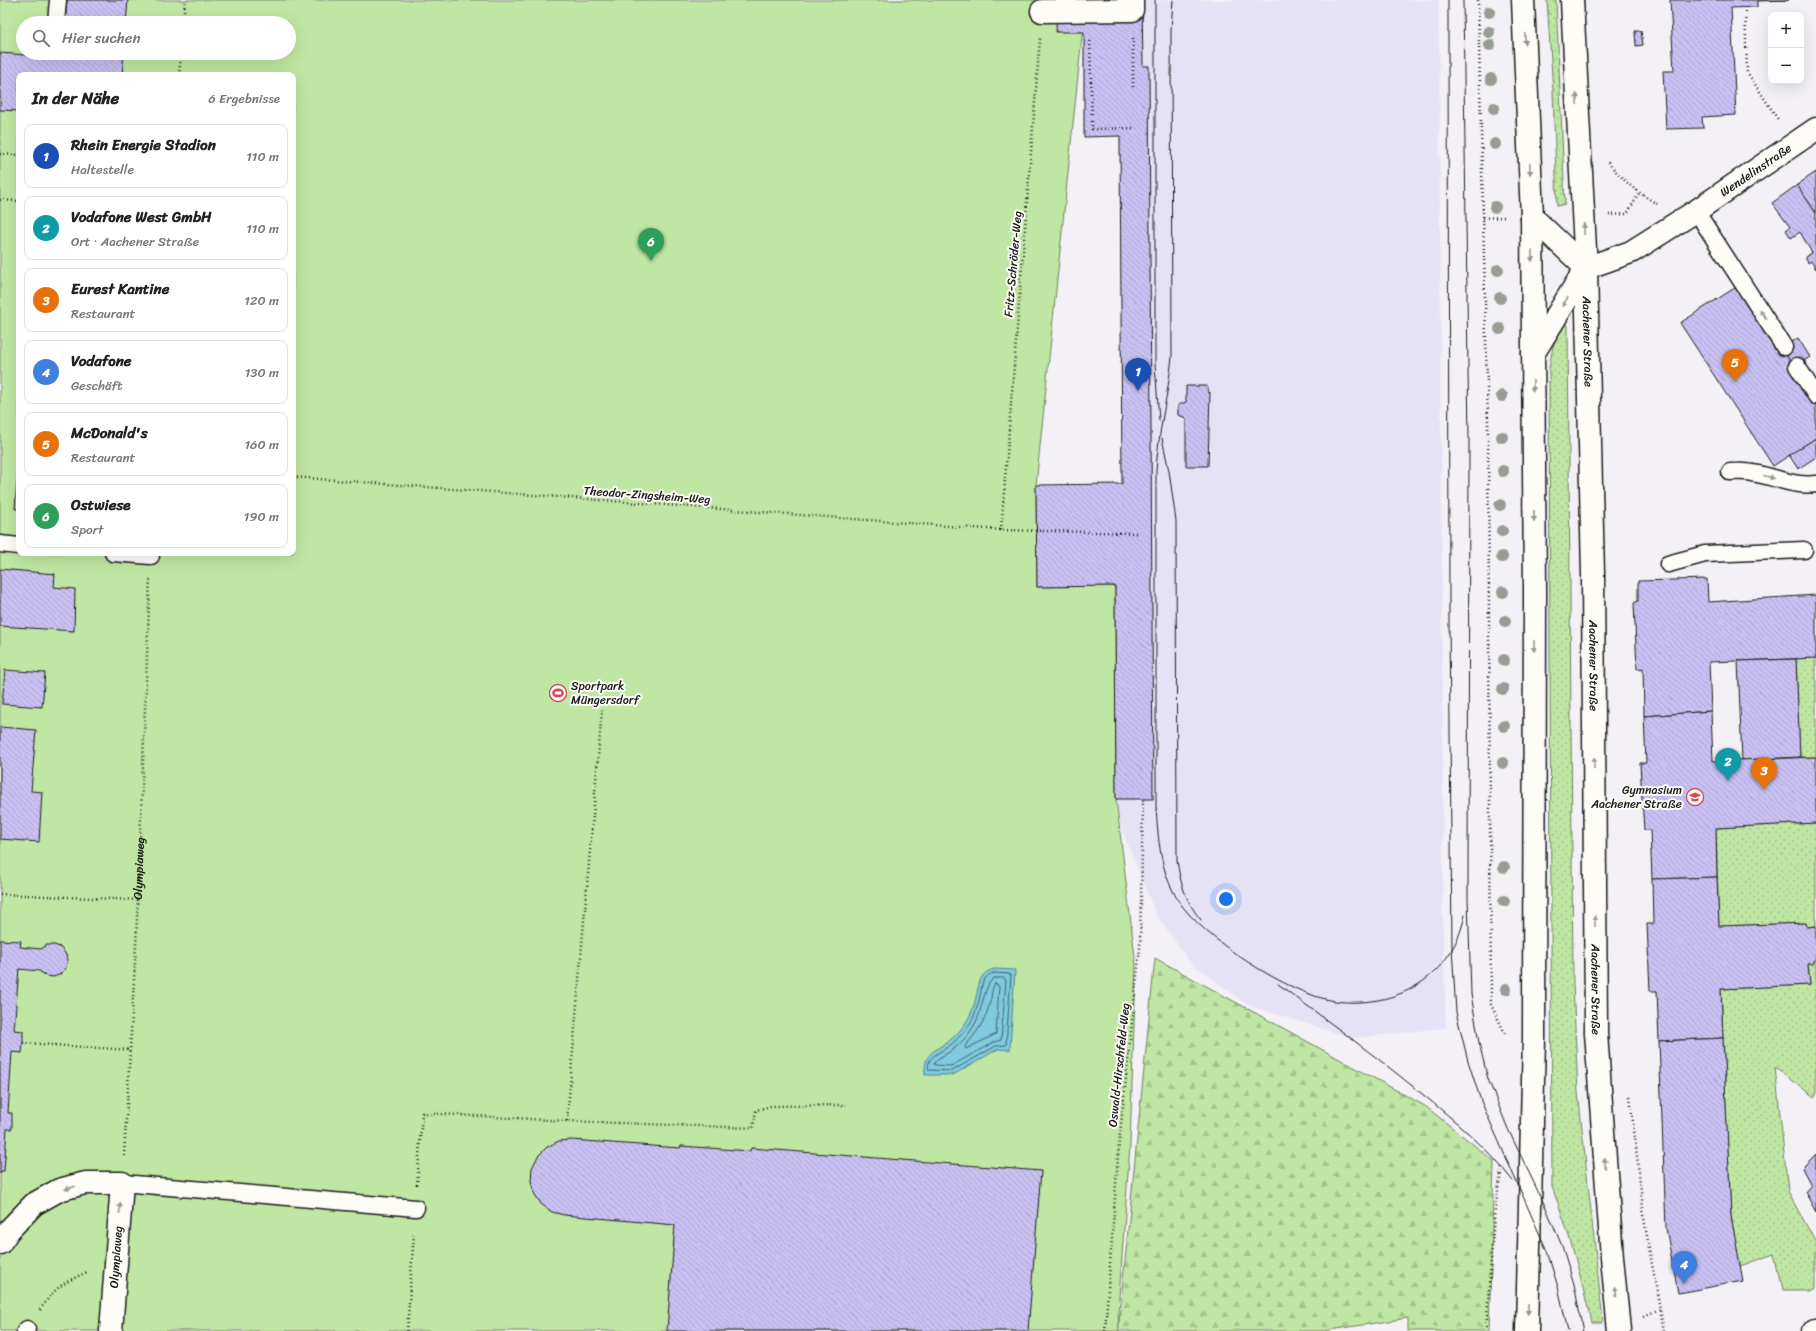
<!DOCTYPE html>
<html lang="de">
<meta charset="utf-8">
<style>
body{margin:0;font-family:Sriracha,sans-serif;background:#f6f6f6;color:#222}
.controls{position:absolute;right:12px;top:12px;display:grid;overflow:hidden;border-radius:8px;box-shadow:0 4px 16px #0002}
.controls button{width:36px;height:36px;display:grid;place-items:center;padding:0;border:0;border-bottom:1px solid #e0e0e0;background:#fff;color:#222;font:20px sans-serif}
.you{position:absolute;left:1226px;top:899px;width:14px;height:14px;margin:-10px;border:3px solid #fff;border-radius:50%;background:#1a73e8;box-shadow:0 0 0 6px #1a73e833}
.badge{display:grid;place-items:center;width:26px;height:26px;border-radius:50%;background:#d93025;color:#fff;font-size:13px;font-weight:700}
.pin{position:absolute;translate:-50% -33px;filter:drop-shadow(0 1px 2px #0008)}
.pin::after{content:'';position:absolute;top:21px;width:14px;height:12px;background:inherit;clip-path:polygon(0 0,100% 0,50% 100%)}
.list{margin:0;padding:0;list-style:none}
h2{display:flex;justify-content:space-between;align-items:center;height:52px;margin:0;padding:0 16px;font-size:17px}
h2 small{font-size:13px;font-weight:400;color:#767676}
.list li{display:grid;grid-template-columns:26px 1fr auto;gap:12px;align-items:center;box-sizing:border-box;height:64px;margin:0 8px 8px;padding:0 8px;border:1px solid #e0e0e0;border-radius:8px}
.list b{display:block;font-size:15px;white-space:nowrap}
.list p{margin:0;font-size:13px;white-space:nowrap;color:#767676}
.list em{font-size:13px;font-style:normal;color:#767676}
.icon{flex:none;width:22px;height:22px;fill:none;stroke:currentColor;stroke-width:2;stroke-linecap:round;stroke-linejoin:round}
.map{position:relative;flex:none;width:1816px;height:1331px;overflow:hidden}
.search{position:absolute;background:#fff;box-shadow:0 4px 16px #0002;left:16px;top:16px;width:280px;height:44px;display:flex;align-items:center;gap:10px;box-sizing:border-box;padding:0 14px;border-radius:22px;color:#767676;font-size:15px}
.panel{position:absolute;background:#fff;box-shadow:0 4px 16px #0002;left:16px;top:72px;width:280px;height:484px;border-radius:8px}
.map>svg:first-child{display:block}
</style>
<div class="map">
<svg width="1816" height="1331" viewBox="0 0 1816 1331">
<defs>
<pattern id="grass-dots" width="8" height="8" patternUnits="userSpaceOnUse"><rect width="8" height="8" fill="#bfe6a2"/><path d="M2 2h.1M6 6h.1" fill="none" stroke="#a4c58b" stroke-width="1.8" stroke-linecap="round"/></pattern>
<pattern id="forest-firs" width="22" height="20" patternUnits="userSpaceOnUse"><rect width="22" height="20" fill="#bfe6a2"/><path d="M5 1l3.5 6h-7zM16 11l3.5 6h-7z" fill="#a4c58b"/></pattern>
<pattern id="building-back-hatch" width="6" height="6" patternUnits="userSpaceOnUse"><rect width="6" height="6" fill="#c9c1f3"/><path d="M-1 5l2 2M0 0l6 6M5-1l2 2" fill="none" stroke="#aca5d0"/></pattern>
</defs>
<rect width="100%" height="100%" fill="#f3f0f6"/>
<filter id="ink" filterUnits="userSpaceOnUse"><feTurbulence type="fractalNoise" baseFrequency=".025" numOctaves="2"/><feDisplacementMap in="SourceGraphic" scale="8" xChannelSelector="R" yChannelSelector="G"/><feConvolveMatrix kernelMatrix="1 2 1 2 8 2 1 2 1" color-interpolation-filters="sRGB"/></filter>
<g filter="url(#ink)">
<path fill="#e6e2f5" d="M1057,0h382l4,875 -1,30 4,123 -95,10 -103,-33 -58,-43 -34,-48 -35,-87 -5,-28 -79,-212 -1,-102 86,-1 -2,-347h-36v-105z"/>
<g fill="url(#grass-dots)" stroke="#6e815f">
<path d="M1547,0h9l9,204 -8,2 -4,-115z"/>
<path d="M1564,324h3l1,2 5,658 5,108 25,230h-12c-10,-46 -22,-91 -39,-135l-3,-819 4,-22 9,-21z"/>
<path d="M1816,658v99h-16l-4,-98z"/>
<path d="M1816,823v103l-9,1 -1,-4 -87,3 -3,-98z"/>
<path d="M1816,957v138l-2,2 -39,-30 13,124 28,52v46l-6,3h-28l-8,-38 -34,12 -9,-50 -10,-227 89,-4 -2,-21h5z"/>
</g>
<path fill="url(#forest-firs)" stroke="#6e815f" d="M1155,958l270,148 69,55 -5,170h-81v-13l-85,13h-205z"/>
<path fill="#bfe6a2" stroke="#6e815f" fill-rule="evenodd" d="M0,0h1107l-25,36 -46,449 1,102 78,-1 1,213 20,166 -6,180 -12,167 1,19h-1119zM23,23h266v30h-266zM19,75h274v478h-274z"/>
<path fill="#7fcadf" stroke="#578491" d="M994,969l21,1 -5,80 -12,-1 -45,26h-28c-1,-20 5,-21 19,-31 8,-4 15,-12 20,-19 6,-8 10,-18 12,-28 3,-13 3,-24 18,-28z"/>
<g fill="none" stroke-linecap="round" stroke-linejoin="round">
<g stroke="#44626a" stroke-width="1">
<path d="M994,973l15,1 2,1 -5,70 -10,1 -44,25 -23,-1c-4,-13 11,-17 20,-24 6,-4 12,-11 17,-17 7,-8 10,-18 13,-28 3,-11 1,-25 15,-28z"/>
<path d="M995,978h9l2,2 -5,60 -7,2 -43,24 -16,-1 -1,-2c4,-6 12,-8 18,-13 10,-7 18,-17 24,-28 6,-11 9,-42 19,-44z"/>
<path d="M995,984l4,2 -3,48 -30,15 -1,-3c12,-13 21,-26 25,-44 2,-6 1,-13 5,-18z"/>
</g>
</g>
<g fill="url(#building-back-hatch)" stroke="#1c1c1c">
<path d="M67,0h61l-2,23h-61z"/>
<path d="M1057,0h85l1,66h6l4,733h-37l-1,-213 -78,1 -1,-102 86,-1 -2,-348 -36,1v-105h-28z"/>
<path d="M1670,0h119l-32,1v6l-26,1 5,107 -34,2 1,11 -37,1 -3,-58h11z"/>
<path d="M1635,31h6l2,14 -7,1z"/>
<path d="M0,53l63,5v-5h61l-2,22h-103v36l-19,-1z"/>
<path d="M1816,172v41l-19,-28z"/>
<path d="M1797,185l19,28v56l-5,-8 -3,2 -3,-6 7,-4 -12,-21 -9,6 -5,-8 4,-3 -18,-24z"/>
<path d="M1741,284l75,117v37l-43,28 -93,-143z"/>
<path d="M1798,338l12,19 -16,10 -12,-19z"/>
<path d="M1186,386h21l1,7 2,-1 -2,74h-22v-48l-8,-3v-10l8,-3z"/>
<path d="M1816,438v19l-18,12 -9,-14z"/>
<path d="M17,481l2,1v27h-4z"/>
<path d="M0,569l55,5 -1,13 21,2 -1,42 -74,-5z"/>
<path d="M1707,579l1,23 108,-7v63l-107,4 2,49 -67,5 -1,-48 -6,1 -3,-66 4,-2v-20z"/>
<path d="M1796,659l4,98 -58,3 -4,-99z"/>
<path d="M5,670l40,3 -3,34 -40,-3z"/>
<path d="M1711,711l2,50 103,-4v66l-100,5 1,49 -65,2 -2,-49h-6l-2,-31 -2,-36h6l-2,-47z"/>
<path d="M0,727l36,3 -5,61 11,1 -3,50 -39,-3z"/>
<path d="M1717,877l2,49 87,-3 1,4 9,-1v31l-3,7h-5l2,21 -89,4 2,49 -64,3 -2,-50h-7l-3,-67h6l-1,-45z"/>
<path d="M0,940l21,1 -1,6 21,2 6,-4h7l6,2 5,6 3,7 -3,10 -6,5 -6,2 -6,-1 -8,-5 -20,-2 -5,61 9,1v12l-1,10 -10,-1 -4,61h4v16h-5l-3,42h-3l-1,3z"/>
<path d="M1723,1038l8,178 12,65 -65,12 -12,-65 -7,-187z"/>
<path d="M571,1140l109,8 1,-2 69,5 1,-3 290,23 -13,160h-361l8,-106 -111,-10 -12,-3 -11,-8 -7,-11 -3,-12 1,-13 6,-12 9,-9 12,-6z"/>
<path d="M1816,1154v58l-11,-20 6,-7 -9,-17z"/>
</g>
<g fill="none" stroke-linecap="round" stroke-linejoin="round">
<g stroke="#1c1c1c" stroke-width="19">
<g id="service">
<path d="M56,23l2,-23"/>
<path d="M1696,211l88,136"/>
<path d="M1797,366l19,30"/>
<path d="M1730,472c8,0 15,-1 22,1 22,3 41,14 64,11"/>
<path d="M0,544l19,2"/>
<path d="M113,553l38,3"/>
<path d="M1668,564l37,-10 99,-4"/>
<path d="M122,1183l294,25"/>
<path d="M25,1331l2,-2"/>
</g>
</g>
<g stroke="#1c1c1c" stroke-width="25">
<path id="pedestrian" d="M1042,11l90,-1v-10"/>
</g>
<g stroke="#1c1c1c" stroke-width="25">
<g id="minor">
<path d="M1532,217l54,51"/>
<path id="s2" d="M1533,354l53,-86 45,-16 65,-41 120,-82"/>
<path d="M0,1243l9,-13 25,-26 25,-14 26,-7h37l-11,148"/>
<path d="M1815,1331h1"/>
</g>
</g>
<g stroke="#1c1c1c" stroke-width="25">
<g id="primary">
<path d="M1523,0l9,217 3,374 -1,447 -7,293"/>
<path id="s3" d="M1572,0l14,268 7,306 3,459 16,224 7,74"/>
</g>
</g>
<g stroke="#1c1c1c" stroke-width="2.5" stroke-dasharray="1 3" stroke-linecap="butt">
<path d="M1478,0l10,425 3,580 15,30"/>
<path d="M1745,7l2,65 32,49"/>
<path d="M183,23l2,-23"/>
<path d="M1090,37l2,92 43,-1"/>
<path d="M1133,38v49"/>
<path d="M179,75l2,-22"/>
<path d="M0,154l19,1"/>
<path d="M1608,162c14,18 29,30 49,42"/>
<path d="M0,200l19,1"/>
<path d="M1609,215l18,-1 12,-21"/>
<path d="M1483,218l21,-1"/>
<path d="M293,477l708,53 136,3"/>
<path d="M1001,530l39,-492"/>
<path d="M0,894l138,6"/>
<path d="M23,1043l107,7"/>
<path d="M1630,1096l15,129 19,106"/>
<path d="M567,1121l35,-411"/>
<path id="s1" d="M124,1156l12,-211 14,-366"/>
<path d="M417,1185l5,-72 145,8 186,7 3,-18 15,-4 75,-1"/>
<path d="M40,1310c15,-23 23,-27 47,-38"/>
<path d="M1644,1316l16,-7"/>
<path d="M407,1331l7,-99"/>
<path d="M1105,1331l14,-188 21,-195 3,-148"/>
<path d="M1486,1331l8,-114 8,-52"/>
</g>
<use href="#service" stroke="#fdfcf7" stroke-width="16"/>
<use href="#pedestrian" stroke="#fdfcf7" stroke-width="22"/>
<use href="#minor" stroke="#fdfcf7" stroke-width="22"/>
<use href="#primary" stroke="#fdfcf7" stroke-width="22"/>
<g stroke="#1c1c1c" stroke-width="1">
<path d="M1155,0v364l4,56"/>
<path d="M1173,0l-2,30 1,327c-4,39 -14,75 -16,114v335c2,33 4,65 22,94 24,38 112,95 157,101 61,8 117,-23 130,-86"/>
<path d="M1448,0l1,618 3,330 4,64 12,49 13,40 66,150 11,36 10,44"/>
<path d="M1463,0l6,441 -1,457 3,96 8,49 9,36 20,50 38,79 16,38 12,38 9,47"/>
<path d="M1162,438l7,33 7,50 1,339c3,23 9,42 24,60"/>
<path d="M1278,984c48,36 97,71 143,109 33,27 66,54 92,88"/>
</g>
</g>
<g fill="#989d94">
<circle cx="1489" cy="12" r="6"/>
<circle cx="1489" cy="32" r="6"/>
<circle cx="1490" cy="45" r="6"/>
<circle cx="1491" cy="79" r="6"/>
<circle cx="1494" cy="108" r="6"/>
<circle cx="1495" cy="144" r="6"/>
<circle cx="1495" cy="207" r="6"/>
<circle cx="1498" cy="270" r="6"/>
<circle cx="1500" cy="298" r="6"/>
<circle cx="1500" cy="329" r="6"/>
<circle cx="1502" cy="396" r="6"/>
<circle cx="1502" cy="437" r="6"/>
<circle cx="1503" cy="471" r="6"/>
<circle cx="1500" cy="505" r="6"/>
<circle cx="1502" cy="531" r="6"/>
<circle cx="1502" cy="557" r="6"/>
<circle cx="1503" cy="592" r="6"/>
<circle cx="1505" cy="621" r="6"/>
<circle cx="1504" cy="660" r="6"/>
<circle cx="1503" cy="689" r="6"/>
<circle cx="1504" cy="726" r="6"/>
<circle cx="1503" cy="763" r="6"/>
<circle cx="1504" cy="867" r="6"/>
<circle cx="1504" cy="901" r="6"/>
<circle cx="1506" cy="989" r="6"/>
</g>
<defs><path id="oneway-solid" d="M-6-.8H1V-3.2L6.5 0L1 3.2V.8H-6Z"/></defs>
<g fill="#989794">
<use href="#oneway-solid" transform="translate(1525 39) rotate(88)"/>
<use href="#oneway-solid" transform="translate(1577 99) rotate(-93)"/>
<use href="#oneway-solid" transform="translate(1530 169) rotate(88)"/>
<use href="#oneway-solid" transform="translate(1584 229) rotate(-92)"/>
<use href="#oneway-solid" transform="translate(1532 256) rotate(90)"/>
<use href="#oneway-solid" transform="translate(1565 302) rotate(121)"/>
<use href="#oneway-solid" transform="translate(1763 314) rotate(-123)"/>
<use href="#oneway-solid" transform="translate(1533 386) rotate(90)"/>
<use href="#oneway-solid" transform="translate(1769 477) rotate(15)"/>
<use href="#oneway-solid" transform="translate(1534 516) rotate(90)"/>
<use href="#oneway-solid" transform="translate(1534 646) rotate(90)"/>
<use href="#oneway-solid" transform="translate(1594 763) rotate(-90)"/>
<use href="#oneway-solid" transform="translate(1595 921) rotate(-90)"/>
<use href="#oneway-solid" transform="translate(1605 1163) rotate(-94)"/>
<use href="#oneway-solid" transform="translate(70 1188) rotate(164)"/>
<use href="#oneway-solid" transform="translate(120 1208) rotate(-85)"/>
<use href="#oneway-solid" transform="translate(1615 1292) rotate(-96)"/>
<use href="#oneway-solid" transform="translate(1528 1309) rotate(92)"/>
</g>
</g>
<defs>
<g id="stadium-ring" transform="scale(0.9)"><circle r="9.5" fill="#fdfcf7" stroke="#d1495b" stroke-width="1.5"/><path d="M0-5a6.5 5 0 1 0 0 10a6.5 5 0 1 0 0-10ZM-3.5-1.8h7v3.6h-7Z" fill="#d1495b"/></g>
<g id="school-ring" transform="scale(0.9)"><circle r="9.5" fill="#fdfcf7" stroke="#d1495b" stroke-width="1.5"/><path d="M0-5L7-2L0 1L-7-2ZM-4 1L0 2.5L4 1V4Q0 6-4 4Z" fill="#d1495b"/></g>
</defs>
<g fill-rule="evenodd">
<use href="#stadium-ring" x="558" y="693"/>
<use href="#school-ring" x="1695" y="797"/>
</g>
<g text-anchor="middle" stroke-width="4" stroke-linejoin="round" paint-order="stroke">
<g font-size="12" fill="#1c1c1c" stroke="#fdfcf7">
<text dy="4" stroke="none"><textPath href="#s2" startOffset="298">Wendelinstraße</textPath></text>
<text transform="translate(1013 264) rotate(-85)" y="4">Fritz-Schröder-Weg</text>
<text dy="4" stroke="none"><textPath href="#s3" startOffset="342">Aachener Straße</textPath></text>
<text transform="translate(647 495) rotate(4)" y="4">Theodor-Zingsheim-Weg</text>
<text dy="4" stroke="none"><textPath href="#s3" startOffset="666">Aachener Straße</textPath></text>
<text dy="4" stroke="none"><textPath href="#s1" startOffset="288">Olympiaweg</textPath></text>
<text dy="4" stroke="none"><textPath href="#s3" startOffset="990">Aachener Straße</textPath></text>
<text transform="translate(1119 1065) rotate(-84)" y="4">Oswald-Hirschfeld-Weg</text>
<text transform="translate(116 1257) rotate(-86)" y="4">Olympiaweg</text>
</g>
<g font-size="12" fill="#1c1c1c" stroke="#fdfcf7" text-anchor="start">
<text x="571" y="690">Sportpark<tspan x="571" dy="14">Müngersdorf</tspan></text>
<text x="1682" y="794" text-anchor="end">Gymnasium<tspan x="1682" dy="14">Aachener Straße</tspan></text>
</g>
</g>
</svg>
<div class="controls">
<button>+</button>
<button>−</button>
</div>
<div class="you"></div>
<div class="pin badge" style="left:1138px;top:391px;background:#1a4fb4">1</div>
<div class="pin badge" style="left:1728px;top:781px;background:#0f9aa8">2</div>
<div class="pin badge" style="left:1764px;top:790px;background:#e8710a">3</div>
<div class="pin badge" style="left:1684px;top:1284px;background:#3f7fe0">4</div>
<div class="pin badge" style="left:1735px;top:382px;background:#e8710a">5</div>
<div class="pin badge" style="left:651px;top:261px;background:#2e9e5b">6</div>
<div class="search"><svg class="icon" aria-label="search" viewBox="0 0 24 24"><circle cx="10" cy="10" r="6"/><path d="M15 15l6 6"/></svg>Hier suchen</div>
<section class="panel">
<h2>In der Nähe<small>6 Ergebnisse</small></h2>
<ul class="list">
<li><span class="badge" style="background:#1a4fb4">1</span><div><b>Rhein Energie Stadion</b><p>Haltestelle</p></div><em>110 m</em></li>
<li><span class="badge" style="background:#0f9aa8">2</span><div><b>Vodafone West GmbH</b><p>Ort · Aachener Straße</p></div><em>110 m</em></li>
<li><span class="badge" style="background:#e8710a">3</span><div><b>Eurest Kantine</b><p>Restaurant</p></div><em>120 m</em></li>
<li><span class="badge" style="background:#3f7fe0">4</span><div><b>Vodafone</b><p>Geschäft</p></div><em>130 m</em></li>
<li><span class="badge" style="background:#e8710a">5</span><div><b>McDonald's</b><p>Restaurant</p></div><em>160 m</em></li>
<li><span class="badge" style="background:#2e9e5b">6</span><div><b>Ostwiese</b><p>Sport</p></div><em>190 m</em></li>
</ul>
</section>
</div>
